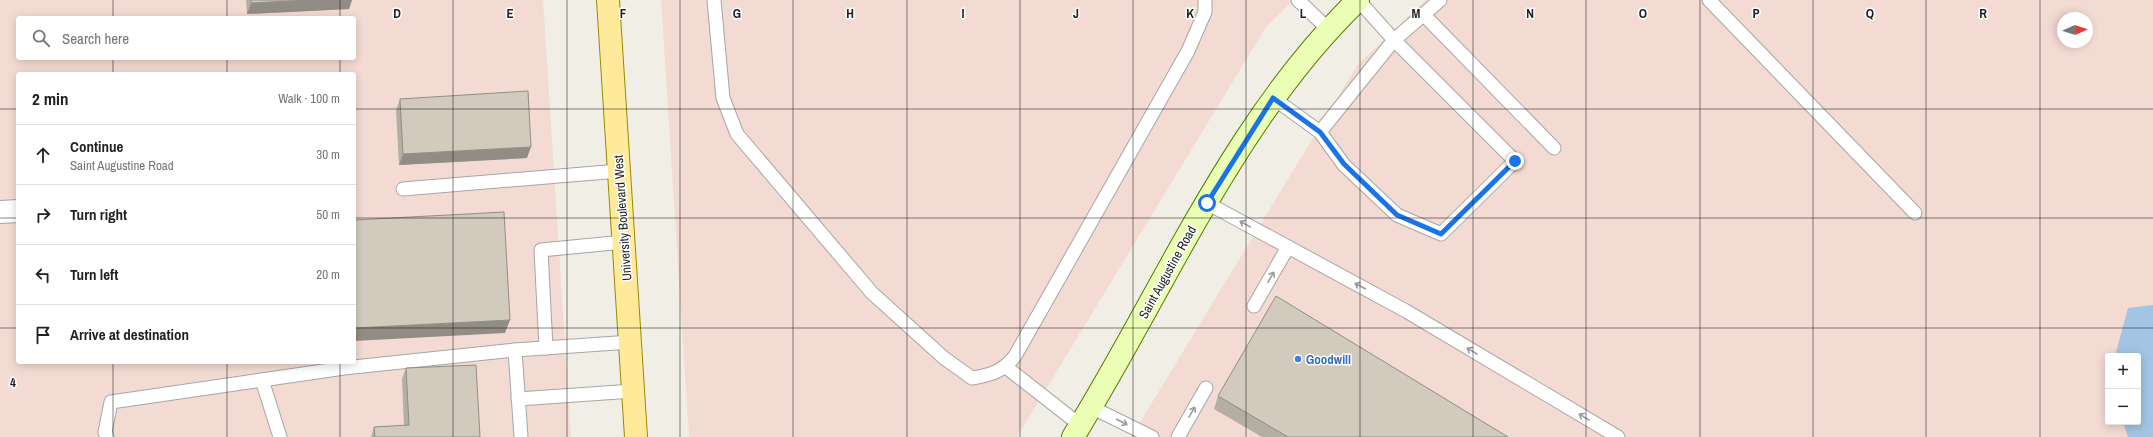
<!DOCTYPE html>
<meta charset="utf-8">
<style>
body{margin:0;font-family:"Archivo Narrow",sans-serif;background:#f2f2f2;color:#202124}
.controls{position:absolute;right:12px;bottom:12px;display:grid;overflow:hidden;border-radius:4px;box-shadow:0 2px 10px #0003}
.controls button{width:36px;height:36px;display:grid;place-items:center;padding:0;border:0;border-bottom:1px solid #e0e0e0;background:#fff;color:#202124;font:20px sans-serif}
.compass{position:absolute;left:2057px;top:12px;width:36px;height:36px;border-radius:50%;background:#fff;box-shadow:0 2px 10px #0003;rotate:87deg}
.stop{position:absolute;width:12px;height:12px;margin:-9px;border:3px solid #1a73e8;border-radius:50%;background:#fff}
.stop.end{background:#1a73e8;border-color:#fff;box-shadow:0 1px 4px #0008}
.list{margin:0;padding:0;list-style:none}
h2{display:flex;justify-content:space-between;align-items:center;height:52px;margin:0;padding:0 16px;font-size:17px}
h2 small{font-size:13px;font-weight:400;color:#757577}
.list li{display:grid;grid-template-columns:26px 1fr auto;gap:12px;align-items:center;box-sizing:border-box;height:60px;padding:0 16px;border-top:1px solid #e0e0e0}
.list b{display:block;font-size:15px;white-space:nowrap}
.list p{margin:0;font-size:13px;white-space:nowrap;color:#757577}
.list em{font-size:13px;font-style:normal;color:#757577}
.icon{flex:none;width:22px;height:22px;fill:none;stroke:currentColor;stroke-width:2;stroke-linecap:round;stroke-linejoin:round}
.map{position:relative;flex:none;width:2153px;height:437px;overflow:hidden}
.search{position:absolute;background:#fff;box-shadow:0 2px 10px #0003;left:16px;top:16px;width:340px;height:44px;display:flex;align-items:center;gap:10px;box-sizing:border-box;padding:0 14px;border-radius:4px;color:#757577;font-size:15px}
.panel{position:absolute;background:#fff;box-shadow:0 2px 10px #0003;left:16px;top:72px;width:340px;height:292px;border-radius:4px}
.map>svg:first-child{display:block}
</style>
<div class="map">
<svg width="2153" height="437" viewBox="0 0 2153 437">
<rect width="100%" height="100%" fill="#f1efe5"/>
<g fill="#f3dbd3" fill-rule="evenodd">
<path d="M0,0h543l28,437h-571zM18,18h336v40h-336zM18,74h336v288h-336z"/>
<path d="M661,0h633l-28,27 -249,410h-328z"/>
<path d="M1426,0h727v437h-1022l227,-373zM2063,18h24v24h-24zM2108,356h30v66h-30z"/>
</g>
<path fill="#a1c5e2" d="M2153,305v132h-25l-5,-15h15v-66h-23l13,-48z"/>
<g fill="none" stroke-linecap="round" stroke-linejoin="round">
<g stroke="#a6a6a6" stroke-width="15">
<g id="service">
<path d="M714,0l9,98 14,36 135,159 72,65 28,20c20,-3 31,-7 43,-22l173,-305 17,-39v-12"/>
<path d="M1298,0l30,29"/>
<path d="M1709,0l206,213"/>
<path d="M1423,14l131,134"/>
<path d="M1273,98l47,34 24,33 53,50 44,19 74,-73 -121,-121 46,-40"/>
<path d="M1320,132l74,-92 -36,-40"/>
<path d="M403,189l216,-18"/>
<path d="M1207,203l199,108 212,126"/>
<path d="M1254,306l34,-59"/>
<path d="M546,348l-5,-98 83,-8"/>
<path d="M515,350l6,87"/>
<path d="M1006,367l74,58"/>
<path d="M262,380l18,57"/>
<path d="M518,399l115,-8"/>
<path d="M1091,407l61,30"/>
<path d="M107,437l-2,-5 6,-30 233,-34 171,-18 116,-8"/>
<path d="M1178,437l28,-49"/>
</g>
</g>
<g stroke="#a6a6a6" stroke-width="24">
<path id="minor" d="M0,212l18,-1"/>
</g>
<g stroke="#547c00" stroke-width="24">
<path id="secondary" d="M1073,437c90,-145 161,-318 285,-437"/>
</g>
<g stroke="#9a8900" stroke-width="24">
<path id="primary" d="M608,0l28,437"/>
</g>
<use href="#service" stroke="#fff" stroke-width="13"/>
<use href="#minor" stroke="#fff" stroke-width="22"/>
<use href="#secondary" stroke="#ebffb4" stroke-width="22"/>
<use href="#primary" stroke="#ffea9b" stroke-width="22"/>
</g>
<g fill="#b4aea3">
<path d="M246,0h106l-3,9 -102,5z"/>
<path d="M400,99l127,59 -128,7 -3,-55z"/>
<path d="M406,368l74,69h-109l3,-10 30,-1 -2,-47z"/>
<path d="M1218,396l290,41h-246l-48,-28z"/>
</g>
<g fill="#928d84">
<path d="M309,0h43l-3,9 -102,5 4,-11z"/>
<path d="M531,147l-4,11 -128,7 4,-11z"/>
<path d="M510,320l-5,13 -151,8v-13z"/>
</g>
<g fill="#d1cabd" stroke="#928d84">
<path d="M251,0h58l-58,3z"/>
<path d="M528,91l3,56 -128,7 -3,-55z"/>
<path d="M504,212l6,108 -156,8v-108z"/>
<path d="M1276,296l232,141h-220l-70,-41z"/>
<path d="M476,365l4,72h-105l-1,-10 35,-2 -3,-57z"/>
</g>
<defs><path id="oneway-shaft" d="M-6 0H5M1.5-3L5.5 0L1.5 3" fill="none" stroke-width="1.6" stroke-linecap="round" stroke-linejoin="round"/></defs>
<g stroke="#9a9a9a">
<use href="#oneway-shaft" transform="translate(1245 224) rotate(-151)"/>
<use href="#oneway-shaft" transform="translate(1271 277) rotate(-60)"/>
<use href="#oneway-shaft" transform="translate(1360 286) rotate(-152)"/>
<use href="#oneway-shaft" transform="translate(1472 351) rotate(-149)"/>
<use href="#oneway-shaft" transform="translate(1192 412) rotate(-60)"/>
<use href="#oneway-shaft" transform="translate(1584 417) rotate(-149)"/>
<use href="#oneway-shaft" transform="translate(1122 422) rotate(27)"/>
</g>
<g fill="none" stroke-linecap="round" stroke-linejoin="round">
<path stroke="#1a73e8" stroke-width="5" d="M1207,203l66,-105 47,34 24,32 53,51 44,19 74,-73"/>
</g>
<path fill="none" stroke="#1f1f1f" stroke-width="1" stroke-opacity="0.55" d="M113,0v18M227,0v18M340,0v18M453,0v437M567,0v437M680,0v437M793,0v437M907,0v437M1020,0v437M1133,0v437M1246,0v437M1360,0v437M1473,0v437M1586,0v437M1700,0v437M1813,0v437M1926,0v437M2040,0v437M113,58v16M227,58v16M340,58v16M0,109h18M354,109h1799M0,218h18M354,218h1799M0,328h18M354,328h1799M113,362v75M227,362v75M340,362v75"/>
<circle fill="#3f7fe0" stroke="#fff" stroke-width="1.5" cx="1298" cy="359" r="4"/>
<g text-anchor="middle" stroke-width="3" stroke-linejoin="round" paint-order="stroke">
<g font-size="13" fill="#1f1f1f" stroke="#fff">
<text transform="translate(622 218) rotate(-94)" y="5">University Boulevard West</text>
<text transform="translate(1167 272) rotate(-61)" y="5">Saint Augustine Road</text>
</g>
<g font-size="13" font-weight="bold" fill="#366cbe" stroke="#fff" text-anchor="start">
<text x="1306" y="364">Goodwill</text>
</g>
</g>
<g font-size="13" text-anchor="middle" font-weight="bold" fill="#1f1f1f" stroke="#fff" stroke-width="3" stroke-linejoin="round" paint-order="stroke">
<text x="397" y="18">D</text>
<text x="510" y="18">E</text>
<text x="623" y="18">F</text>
<text x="737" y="18">G</text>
<text x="850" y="18">H</text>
<text x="963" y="18">I</text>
<text x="1076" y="18">J</text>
<text x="1190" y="18">K</text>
<text x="1303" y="18">L</text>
<text x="1416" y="18">M</text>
<text x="1530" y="18">N</text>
<text x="1643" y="18">O</text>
<text x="1756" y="18">P</text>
<text x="1870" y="18">Q</text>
<text x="1983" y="18">R</text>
<text x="13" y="387">4</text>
</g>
</svg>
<div class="controls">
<button>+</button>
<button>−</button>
</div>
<svg class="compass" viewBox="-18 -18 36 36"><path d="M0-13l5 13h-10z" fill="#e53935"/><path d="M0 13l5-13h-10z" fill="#757577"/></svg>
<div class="stop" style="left:1207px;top:203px"></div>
<div class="stop end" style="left:1515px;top:161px"></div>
<div class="search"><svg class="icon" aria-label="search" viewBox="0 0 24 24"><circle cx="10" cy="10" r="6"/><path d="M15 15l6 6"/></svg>Search here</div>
<section class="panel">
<h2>2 min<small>Walk · 100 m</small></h2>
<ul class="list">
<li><svg class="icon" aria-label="ahead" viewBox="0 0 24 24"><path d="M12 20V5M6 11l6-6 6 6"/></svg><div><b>Continue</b><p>Saint Augustine Road</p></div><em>30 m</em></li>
<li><svg class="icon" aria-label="right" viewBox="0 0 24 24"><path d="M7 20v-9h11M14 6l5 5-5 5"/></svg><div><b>Turn right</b></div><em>50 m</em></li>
<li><svg class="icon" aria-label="left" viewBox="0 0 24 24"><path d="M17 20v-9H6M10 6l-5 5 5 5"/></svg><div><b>Turn left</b></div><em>20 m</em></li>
<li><svg class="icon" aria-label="arrive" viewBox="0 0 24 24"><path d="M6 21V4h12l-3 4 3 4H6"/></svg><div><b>Arrive at destination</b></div></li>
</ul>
</section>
</div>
